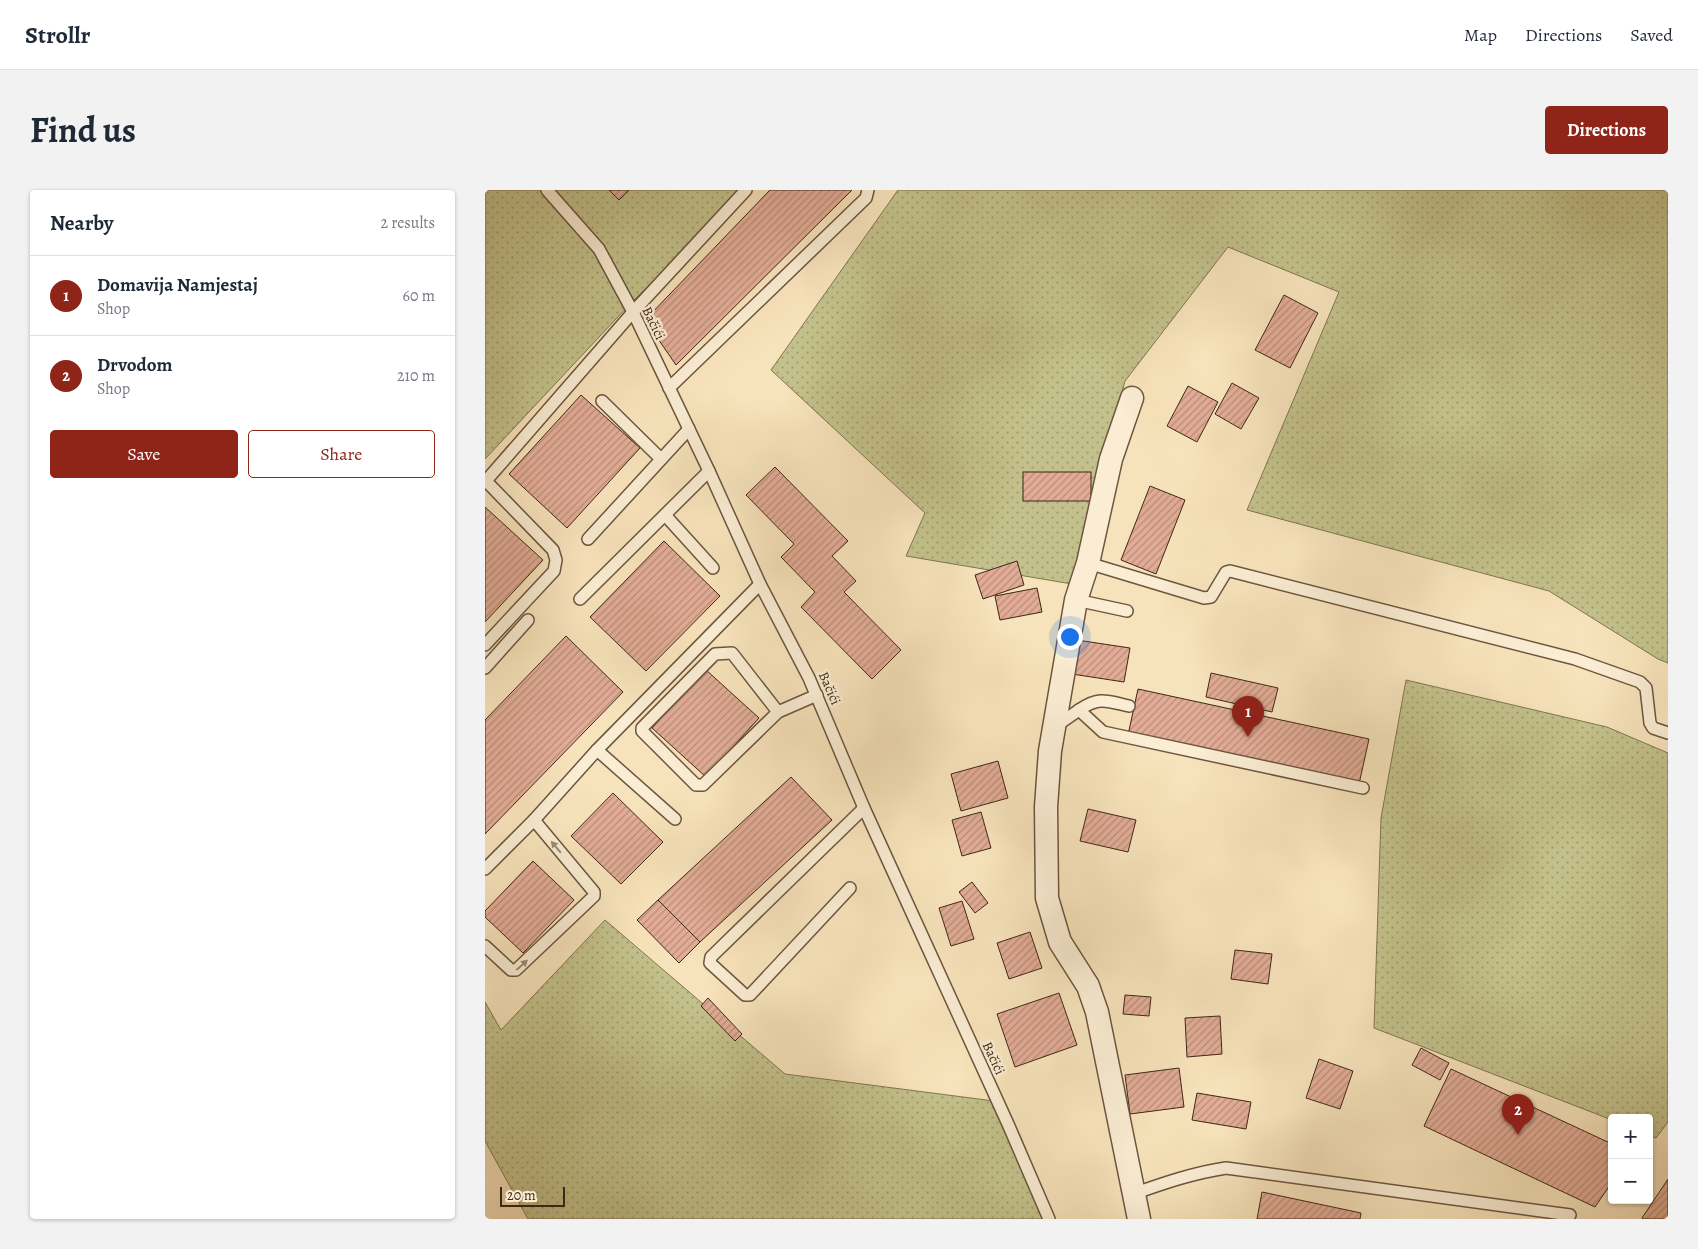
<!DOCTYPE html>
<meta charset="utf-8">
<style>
body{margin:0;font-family:Alegreya,serif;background:#f2f2f3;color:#1f2937}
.controls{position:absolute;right:15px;bottom:15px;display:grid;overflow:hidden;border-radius:5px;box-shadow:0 1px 4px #0004}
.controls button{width:45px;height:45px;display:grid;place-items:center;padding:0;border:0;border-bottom:1px solid #e0e1e3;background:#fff;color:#1f2937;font:25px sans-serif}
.scale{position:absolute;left:15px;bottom:12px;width:65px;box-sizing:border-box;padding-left:5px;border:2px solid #3f2617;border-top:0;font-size:14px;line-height:18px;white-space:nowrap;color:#3f2617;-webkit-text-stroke:4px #faedd3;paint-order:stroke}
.you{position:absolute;left:584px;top:446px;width:18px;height:18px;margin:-12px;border:4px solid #fff;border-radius:50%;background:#1a73e8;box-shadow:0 0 0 8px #1a73e833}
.badge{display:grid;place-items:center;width:32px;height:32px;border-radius:50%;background:#8f2418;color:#fff;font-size:16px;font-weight:700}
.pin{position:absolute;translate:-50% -41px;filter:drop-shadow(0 1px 2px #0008)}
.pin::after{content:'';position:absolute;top:26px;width:18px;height:15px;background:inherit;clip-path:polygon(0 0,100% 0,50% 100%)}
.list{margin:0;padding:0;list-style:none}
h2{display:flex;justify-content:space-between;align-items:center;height:65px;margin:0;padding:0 20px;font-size:21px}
h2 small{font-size:16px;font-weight:400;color:#747a83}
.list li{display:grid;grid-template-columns:32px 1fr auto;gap:15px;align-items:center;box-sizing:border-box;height:80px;padding:0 20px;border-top:1px solid #e0e1e3}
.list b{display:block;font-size:19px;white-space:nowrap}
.list p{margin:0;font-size:16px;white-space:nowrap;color:#747a83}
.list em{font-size:16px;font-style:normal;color:#747a83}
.actions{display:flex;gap:10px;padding:15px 20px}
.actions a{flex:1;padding:11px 0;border:1px solid #8f2418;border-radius:5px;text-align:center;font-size:18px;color:#8f2418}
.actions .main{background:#8f2418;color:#fff}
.map{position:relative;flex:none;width:1183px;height:1029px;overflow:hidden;border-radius:5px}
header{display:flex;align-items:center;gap:30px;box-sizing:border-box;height:70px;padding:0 25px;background:#fff;border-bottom:1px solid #e0e1e3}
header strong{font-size:24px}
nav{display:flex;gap:28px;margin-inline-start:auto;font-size:18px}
.intro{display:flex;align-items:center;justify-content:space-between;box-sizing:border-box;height:120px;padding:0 30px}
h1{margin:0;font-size:35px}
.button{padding:12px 22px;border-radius:5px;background:#8f2418;color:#fff;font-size:18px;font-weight:700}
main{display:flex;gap:30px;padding:0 30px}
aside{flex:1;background:#fff;border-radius:5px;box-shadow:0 1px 4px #0004}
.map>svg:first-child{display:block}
</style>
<header>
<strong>Strollr</strong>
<nav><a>Map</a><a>Directions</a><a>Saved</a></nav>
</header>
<div class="intro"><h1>Find us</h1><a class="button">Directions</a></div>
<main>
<aside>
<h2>Nearby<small>2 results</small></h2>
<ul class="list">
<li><span class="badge">1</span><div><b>Domavija Namjestaj</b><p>Shop</p></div><em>60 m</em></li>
<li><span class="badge">2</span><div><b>Drvodom</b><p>Shop</p></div><em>210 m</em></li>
</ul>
<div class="actions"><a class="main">Save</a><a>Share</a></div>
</aside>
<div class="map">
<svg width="1183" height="1029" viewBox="0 0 1183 1029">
<defs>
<pattern id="grass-dots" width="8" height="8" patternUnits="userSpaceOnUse" patternTransform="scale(1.25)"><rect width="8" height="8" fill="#c3c18b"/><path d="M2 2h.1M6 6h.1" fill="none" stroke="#a09d71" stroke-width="1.8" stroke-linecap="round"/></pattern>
<pattern id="building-hatch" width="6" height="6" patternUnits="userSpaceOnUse" patternTransform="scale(1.25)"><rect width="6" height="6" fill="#e2ac96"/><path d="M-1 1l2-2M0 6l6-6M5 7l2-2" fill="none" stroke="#b98c79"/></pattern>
</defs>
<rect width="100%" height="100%" fill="#f7e3bb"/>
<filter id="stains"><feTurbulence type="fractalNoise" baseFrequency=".004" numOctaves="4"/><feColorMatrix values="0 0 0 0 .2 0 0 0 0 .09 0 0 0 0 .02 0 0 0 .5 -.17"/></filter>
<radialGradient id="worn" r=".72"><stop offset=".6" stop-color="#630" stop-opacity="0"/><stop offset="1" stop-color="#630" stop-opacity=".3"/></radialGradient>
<g fill="url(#grass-dots)" stroke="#817451">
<path d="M0,0h260l-116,115 -144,154z"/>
<path d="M413,0h770v473l-10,-4 -109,-68 -302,-81 92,-218 -111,-45 -103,134 -25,91 -22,113 -172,-29 19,-43 -154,-143z"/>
<path d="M921,490l201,47 61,26v369l-12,16 -7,-3v-17h-37v2l-238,-92 7,-210z"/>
<path d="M120,730l180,154 209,27 50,118h-516l-43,-78v-139l16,28z"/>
</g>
<g fill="url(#building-hatch)" stroke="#3f2617">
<path d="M124,0h20l-10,10z"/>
<path d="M285,0h82l-176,175 -31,-45z"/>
<path d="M799,105l34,18 -28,55 -35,-18z"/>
<path d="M747,193l27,15 -18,31 -26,-15z"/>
<path d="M703,196l30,16 -21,40 -30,-16z"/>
<path d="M96,205l59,53 -73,80 -58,-54z"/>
<path d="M290,277l73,74 -16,15 24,25 -12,11 57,58 -29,29 -71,-72 14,-15 -34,-35 13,-13 -48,-49z"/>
<rect x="538" y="282" width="68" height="29"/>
<path d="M665,296l35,14 -29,74 -35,-14z"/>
<path d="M0,317l58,53 -58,62z"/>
<path d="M179,351l56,55 -74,75 -56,-54z"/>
<path d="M532,371l7,24 -41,14 -8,-24z"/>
<path d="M552,398l5,24 -42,8 -5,-24z"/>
<path d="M81,446l57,56 -138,142v-114z"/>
<path d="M592,450l53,8 -6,34 -52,-8z"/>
<path d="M220,479l54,49 -53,59 -54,-49z"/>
<path d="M726,483l67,15 -6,24 -66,-15z"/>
<path d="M653,499l231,50 -10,45 -231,-49z"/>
<path d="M513,571l10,37 -47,13 -10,-37z"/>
<path d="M306,587l41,43 -132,122 -42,-42z"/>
<path d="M128,603l50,49 -42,42 -50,-48z"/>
<path d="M603,619l48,11 -8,32 -48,-11z"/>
<path d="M496,622l10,36 -29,8 -10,-36z"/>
<path d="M48,671l41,39 -51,53 -38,-36v-6z"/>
<path d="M487,692l16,21 -13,10 -16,-21z"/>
<path d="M173,710l42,42 -21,21 -42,-43z"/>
<path d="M477,711l12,38 -23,7 -12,-38z"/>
<path d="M545,742l12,36 -33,11 -12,-36z"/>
<path d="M750,760l37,4 -4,30 -37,-5z"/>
<path d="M574,803l18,52 -62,22 -18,-53z"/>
<path d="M640,805l26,2 -2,19 -26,-2z"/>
<path d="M223,808l34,36 -7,7 -34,-35z"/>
<path d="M735,826l2,38 -35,3 -2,-39z"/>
<path d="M936,858l28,15 -9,17 -28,-15z"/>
<path d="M834,869l34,12 -13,38 -34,-11z"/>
<path d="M694,878l5,39 -54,7 -5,-39z"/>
<path d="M966,879l161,75v38l-17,25 -171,-81z"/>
<path d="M712,903l54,9 -5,27 -54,-9z"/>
<path d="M1183,989v40h-25l-1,-1z"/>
<path d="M777,1002l99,21 -1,6h-103z"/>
</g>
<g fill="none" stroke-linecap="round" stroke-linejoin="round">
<g stroke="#6d5540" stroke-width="14">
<g id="service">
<path d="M62,0l52,59 34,63 76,159 51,113 49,94 55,130 144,316 41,95"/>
<path d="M184,198l197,-190 2,-8"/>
<path d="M117,211l59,58"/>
<path d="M0,292l148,-170 113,-122"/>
<path d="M180,325l48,53"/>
<path d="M103,349l101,-110"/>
<path d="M603,373l116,35 7,-1 15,-25 4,-1 345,88 65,23 6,6 4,35 3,5 15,5"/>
<path d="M95,409l129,-128"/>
<path d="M591,410l51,11"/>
<path d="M0,455l69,-74 2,-11 -3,-10 -67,-69"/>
<path d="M0,478l43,-48"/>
<path d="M594,520c20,-14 28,-9 50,-4"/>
<path d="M293,522l-46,-59 -17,1 -73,74v3l54,54h7l75,-73 39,-17"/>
<path d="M571,536l23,-16 24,22 260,56"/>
<path d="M112,560l78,69"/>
<path d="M0,679l49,-49 63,-70 163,-166"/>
<path d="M365,698l-100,107h-5l-35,-32 1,-6 153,-149"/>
<path d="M0,756l26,24h5l78,-74v-4l-60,-72"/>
<path d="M648,1004c31,-11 60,-21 93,-26l344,47"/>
</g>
</g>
<g stroke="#6d5540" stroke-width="25">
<path id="minor" d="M647,208l-21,61 -23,104 -12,37 -26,151 -4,56 1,91 13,44 28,44 9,26 42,207"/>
</g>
<use href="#service" stroke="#faedd3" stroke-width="11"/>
<use href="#minor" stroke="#faedd3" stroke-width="22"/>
</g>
<defs><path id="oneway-solid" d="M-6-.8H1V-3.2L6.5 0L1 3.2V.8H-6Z" transform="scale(1.25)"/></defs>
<g fill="#9c8a75">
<use href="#oneway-solid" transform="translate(71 657) rotate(-130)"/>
<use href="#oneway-solid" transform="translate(37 775) rotate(-42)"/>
</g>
<g text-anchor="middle" stroke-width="5" stroke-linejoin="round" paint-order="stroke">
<g font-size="14" fill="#3f2617" stroke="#faedd3">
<text transform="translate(169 133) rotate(64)" y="5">Bačići</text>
<text transform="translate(345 498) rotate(66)" y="5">Bačići</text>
<text transform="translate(509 868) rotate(65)" y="5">Bačići</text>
</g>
</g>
<rect width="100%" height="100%" filter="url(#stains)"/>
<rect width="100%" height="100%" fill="url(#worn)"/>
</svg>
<div class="controls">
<button>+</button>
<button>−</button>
</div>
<div class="scale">20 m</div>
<div class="you"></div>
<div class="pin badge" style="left:763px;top:547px">1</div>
<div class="pin badge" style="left:1033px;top:945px">2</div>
</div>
</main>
